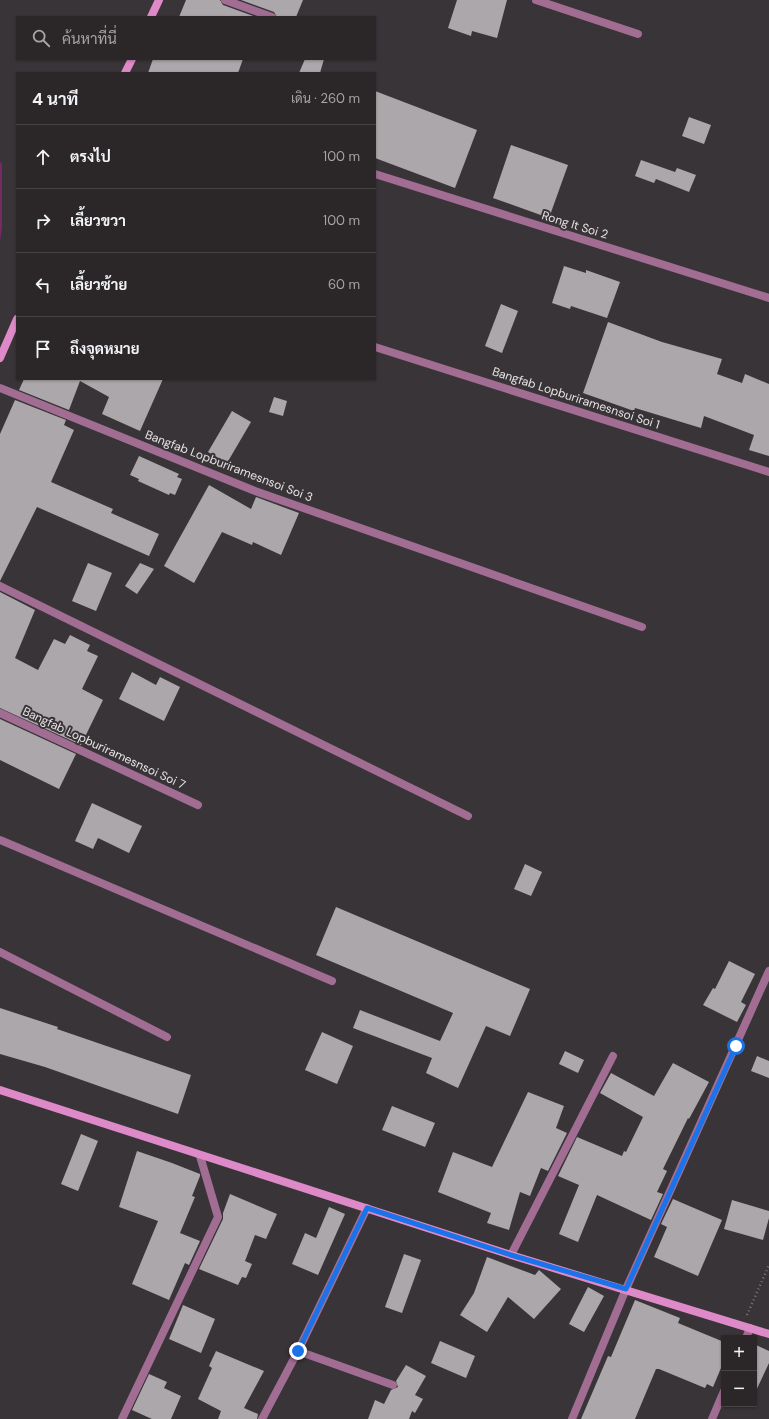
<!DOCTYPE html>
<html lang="th">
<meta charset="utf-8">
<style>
body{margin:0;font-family:"DM Sans",Sarabun,sans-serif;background:#332f31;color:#f1f3f6}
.controls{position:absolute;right:12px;bottom:12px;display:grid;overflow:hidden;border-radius:0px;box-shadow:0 1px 3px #0004}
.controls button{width:36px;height:36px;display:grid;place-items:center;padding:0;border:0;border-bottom:1px solid #474446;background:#2b2729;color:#f1f3f6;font:20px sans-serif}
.stop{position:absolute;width:12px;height:12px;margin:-9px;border:3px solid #1a73e8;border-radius:50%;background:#fff}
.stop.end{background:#1a73e8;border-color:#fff;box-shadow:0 1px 4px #0008}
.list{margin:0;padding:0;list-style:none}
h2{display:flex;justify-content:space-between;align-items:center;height:52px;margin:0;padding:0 16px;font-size:17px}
h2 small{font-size:13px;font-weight:400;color:#a6a5a8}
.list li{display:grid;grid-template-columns:26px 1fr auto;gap:12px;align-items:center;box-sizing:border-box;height:64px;padding:0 16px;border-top:1px solid #474446}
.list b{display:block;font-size:15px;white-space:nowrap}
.list em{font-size:13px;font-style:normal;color:#a6a5a8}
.icon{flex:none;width:22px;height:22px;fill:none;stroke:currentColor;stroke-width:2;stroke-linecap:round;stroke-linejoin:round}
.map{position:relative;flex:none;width:769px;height:1419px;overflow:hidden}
.search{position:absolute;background:#2b2729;box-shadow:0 1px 3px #0004;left:16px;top:16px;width:360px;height:44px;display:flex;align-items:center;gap:10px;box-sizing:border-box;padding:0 14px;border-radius:0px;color:#a6a5a8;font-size:15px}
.panel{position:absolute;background:#2b2729;box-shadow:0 1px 3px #0004;left:16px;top:72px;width:360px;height:308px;border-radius:0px}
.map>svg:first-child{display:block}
</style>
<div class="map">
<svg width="769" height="1419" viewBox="0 0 769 1419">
<defs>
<pattern id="water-ripples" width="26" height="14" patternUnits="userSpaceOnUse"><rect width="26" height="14" fill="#762a65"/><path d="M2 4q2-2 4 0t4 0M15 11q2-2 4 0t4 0" fill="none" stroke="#89497b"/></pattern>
</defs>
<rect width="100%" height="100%" fill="#393437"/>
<path fill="url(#water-ripples)" d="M0,161l2,4v63l-2,13z"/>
<g fill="#aca7aa">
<path d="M186,0h34l3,5 33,12h-77z"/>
<path d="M241,0h62l-7,17h-19l-3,-5z"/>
<path d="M457,0h50l-10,38 -25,-7 -1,5 -23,-8z"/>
<path d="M153,59h90l-5,14h-90z"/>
<path d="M305,59h19l-4,14h-21z"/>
<path d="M375,91l102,39 -22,58 -80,-30z"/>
<path d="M689,117l22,8 -7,19 -22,-8z"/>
<path d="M511,145l57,20 -19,53 -56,-20z"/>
<path d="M641,160l34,12 2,-4 19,7 -7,17 -33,-13 -2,4 -19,-7z"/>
<path d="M564,266l22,7v-3l34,12 -13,36 -36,-12 -1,3 -18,-6z"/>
<path d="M501,304l17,7 -16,42 -17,-7z"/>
<path d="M608,322l54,20 60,17 -5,15 25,9 3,-9 24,10v72l-20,-6 5,-15 -50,-19 -3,12 -66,-20 -1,3 -51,-18z"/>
<path d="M24,379h139l-23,52 -38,-17 7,-17 -29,-16 -11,29 -50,-20z"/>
<path d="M274,397l13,4 -4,15 -14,-4z"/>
<path d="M15,400l51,20 -2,5 10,5 -23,52 62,27 -2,4 48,21 -10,22 -112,-49 -37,74v-147z"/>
<path d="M232,411l19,11 -24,41 -19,-11z"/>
<path d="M139,456l40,18 -2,3 5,2 -7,16 -5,-2 -1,2 -31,-14 1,-2 -9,-4z"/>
<path d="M209,485l42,24 5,-12 43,16 -18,42 -28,-13 -1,3 -30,-13 -28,51 -30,-17z"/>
<path d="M88,563l24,10 -16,38 -24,-10z"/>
<path d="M140,563l14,6 -17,25 -12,-8z"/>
<path d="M0,592l35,18 -20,48 23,12 16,-31 11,5 5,-9 20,10 -3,6 11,5 -16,33 21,11 -22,45 -81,-37z"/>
<path d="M132,672l24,13 4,-8 20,10 -16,34 -45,-22z"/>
<path d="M0,719l76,35 -17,35 -59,-29z"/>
<path d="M92,803l50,23 -13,27 -31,-15 -5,11 -18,-8z"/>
<path d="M525,864l17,8 -11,24 -17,-7z"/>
<path d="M336,907l194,82 -20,47 -24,-10 -28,62 -32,-15 6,-15 -79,-30 7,-18 80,31 13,-28 -137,-58z"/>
<path d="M729,961l26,13 -14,28 5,3 -9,17 -34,-17 10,-17 2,1z"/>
<path d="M0,1008l58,19 -1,2 134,46 -13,39 -133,-47 -45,-13z"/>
<path d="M322,1032l31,14 -16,38 -32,-14z"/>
<path d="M565,1051l19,9 -6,13 -19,-9z"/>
<path d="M757,1056l12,5v17l-18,-7z"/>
<path d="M673,1063l36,19 -20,37 -1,-1 -25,51 4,2 -10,21 6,2 -12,26 -54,-25 -19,47 -19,-8 20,-49 -21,-9 19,-39 45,19 2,-5 2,1 17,-35 -43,-24 11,-20 43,23z"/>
<path d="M528,1092l36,14 -8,22 11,5 -19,38 -7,-3 -11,28 -10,-4 -11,38 -22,-7 4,-10 -53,-21 15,-40 39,15z"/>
<path d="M392,1106l43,17 -10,24 -43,-17z"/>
<path d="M81,1134l17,7 -20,50 -17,-7z"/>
<path d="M137,1151l35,12 28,11v2l-8,20 3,1 -15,36 20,8 -11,24 -4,-2 -16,37 -37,-16 26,-63 -39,-14z"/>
<path d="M230,1194l47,20 -11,25 -11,-4 -10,26 7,3 -6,14 -4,-1 -4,8 -39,-16 24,-50v-6z"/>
<path d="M673,1199l49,21 -24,56 -44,-19 13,-30 -6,-3z"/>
<path d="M732,1200l37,11v7l-6,22 -39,-11z"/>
<path d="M329,1207l16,7 -27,61 -26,-11 13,-31 11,5z"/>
<path d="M404,1254l17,6 -19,53 -17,-6z"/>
<path d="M487,1257l48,18 4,-5 22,19 -27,30 -26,-22 -21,35 -27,-17 14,-22z"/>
<path d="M588,1287l16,9 -20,36 -15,-8z"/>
<path d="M635,1300l45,18 -2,5 46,19v19l-11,26 -6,-3 -2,4 -46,-19h-3l-21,50h-54l27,-63 3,1z"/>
<path d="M183,1305l32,14 -14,34 -32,-14z"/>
<path d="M440,1341l35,15 -9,22 -35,-15z"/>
<path d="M754,1344l15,7v12l-15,32z"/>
<path d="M216,1351l48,20 -20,37 14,6 -1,5h-39l3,-8 -23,-12 14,-31 -3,-2z"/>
<path d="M406,1365l20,11 -11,19 8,4 -8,14 -3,-2 -3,8h-41l7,-19 9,4 7,-14 7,-3 -2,-6z"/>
<path d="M149,1374l18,8 -3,6 17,8 -10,23h-19l-20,-9z"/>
</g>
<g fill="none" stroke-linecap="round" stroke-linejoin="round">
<path stroke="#7a7578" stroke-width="2.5" stroke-dasharray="1 3" stroke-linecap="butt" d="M747,1315l22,-50"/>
<path stroke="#a26d93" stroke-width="8" d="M0,952l167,85"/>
<g stroke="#a26d93" stroke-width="8">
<path d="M225,0l47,17"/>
<path d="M536,0l102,34"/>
<path d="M375,174l394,124"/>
<path d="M375,347l394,125"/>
<path d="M0,388l255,103 387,136"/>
<path d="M0,586l468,230"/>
<path d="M0,713l198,92"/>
<path d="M0,840l332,141"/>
<path d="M511,1255l102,-199"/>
<path d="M746,1338l4,-10"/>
<path d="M298,1351l95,34"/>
<path d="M122,1419l96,-202 -18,-61"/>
<path d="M262,1419l36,-68 69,-143"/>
<path d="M572,1419l54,-130 143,-318"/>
<path d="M712,1419l12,-28"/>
</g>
<g stroke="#de8ac8" stroke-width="8">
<path d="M151,17l8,-17"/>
<path d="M125,73l7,-14"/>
<path d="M0,358l17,-39"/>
<path d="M0,1090l511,165 258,79"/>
</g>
</g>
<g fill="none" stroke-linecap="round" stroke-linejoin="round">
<path stroke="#1a73e8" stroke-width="5" d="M298,1351l69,-143 144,47 115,34 110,-243"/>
</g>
<g text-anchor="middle" stroke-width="4" stroke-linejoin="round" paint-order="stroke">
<g font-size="12" fill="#e5e2e4" stroke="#393437">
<text transform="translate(575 225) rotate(17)" y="4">Rong It Soi 2</text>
<text transform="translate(576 398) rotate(18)" y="4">Bangfab Lopburiramesnsoi Soi 1</text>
<text transform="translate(229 466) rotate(21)" y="4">Bangfab Lopburiramesnsoi Soi 3</text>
<text transform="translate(104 748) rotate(25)" y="4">Bangfab Lopburiramesnsoi Soi 7</text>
</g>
</g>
</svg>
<div class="controls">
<button>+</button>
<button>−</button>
</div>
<div class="stop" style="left:736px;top:1046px"></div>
<div class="stop end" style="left:298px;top:1351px"></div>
<div class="search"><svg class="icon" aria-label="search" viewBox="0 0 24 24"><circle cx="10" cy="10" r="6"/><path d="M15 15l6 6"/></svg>ค้นหาที่นี่</div>
<section class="panel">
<h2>4 นาที<small>เดิน · 260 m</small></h2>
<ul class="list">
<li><svg class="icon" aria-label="ahead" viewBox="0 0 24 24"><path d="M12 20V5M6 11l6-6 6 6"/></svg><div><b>ตรงไป</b></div><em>100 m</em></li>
<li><svg class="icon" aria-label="right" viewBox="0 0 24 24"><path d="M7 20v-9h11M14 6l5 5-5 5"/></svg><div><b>เลี้ยวขวา</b></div><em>100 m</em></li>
<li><svg class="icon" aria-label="left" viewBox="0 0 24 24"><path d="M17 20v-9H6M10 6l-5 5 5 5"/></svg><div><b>เลี้ยวซ้าย</b></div><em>60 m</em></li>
<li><svg class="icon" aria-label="arrive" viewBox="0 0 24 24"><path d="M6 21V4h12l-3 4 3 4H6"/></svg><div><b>ถึงจุดหมาย</b></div></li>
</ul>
</section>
</div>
